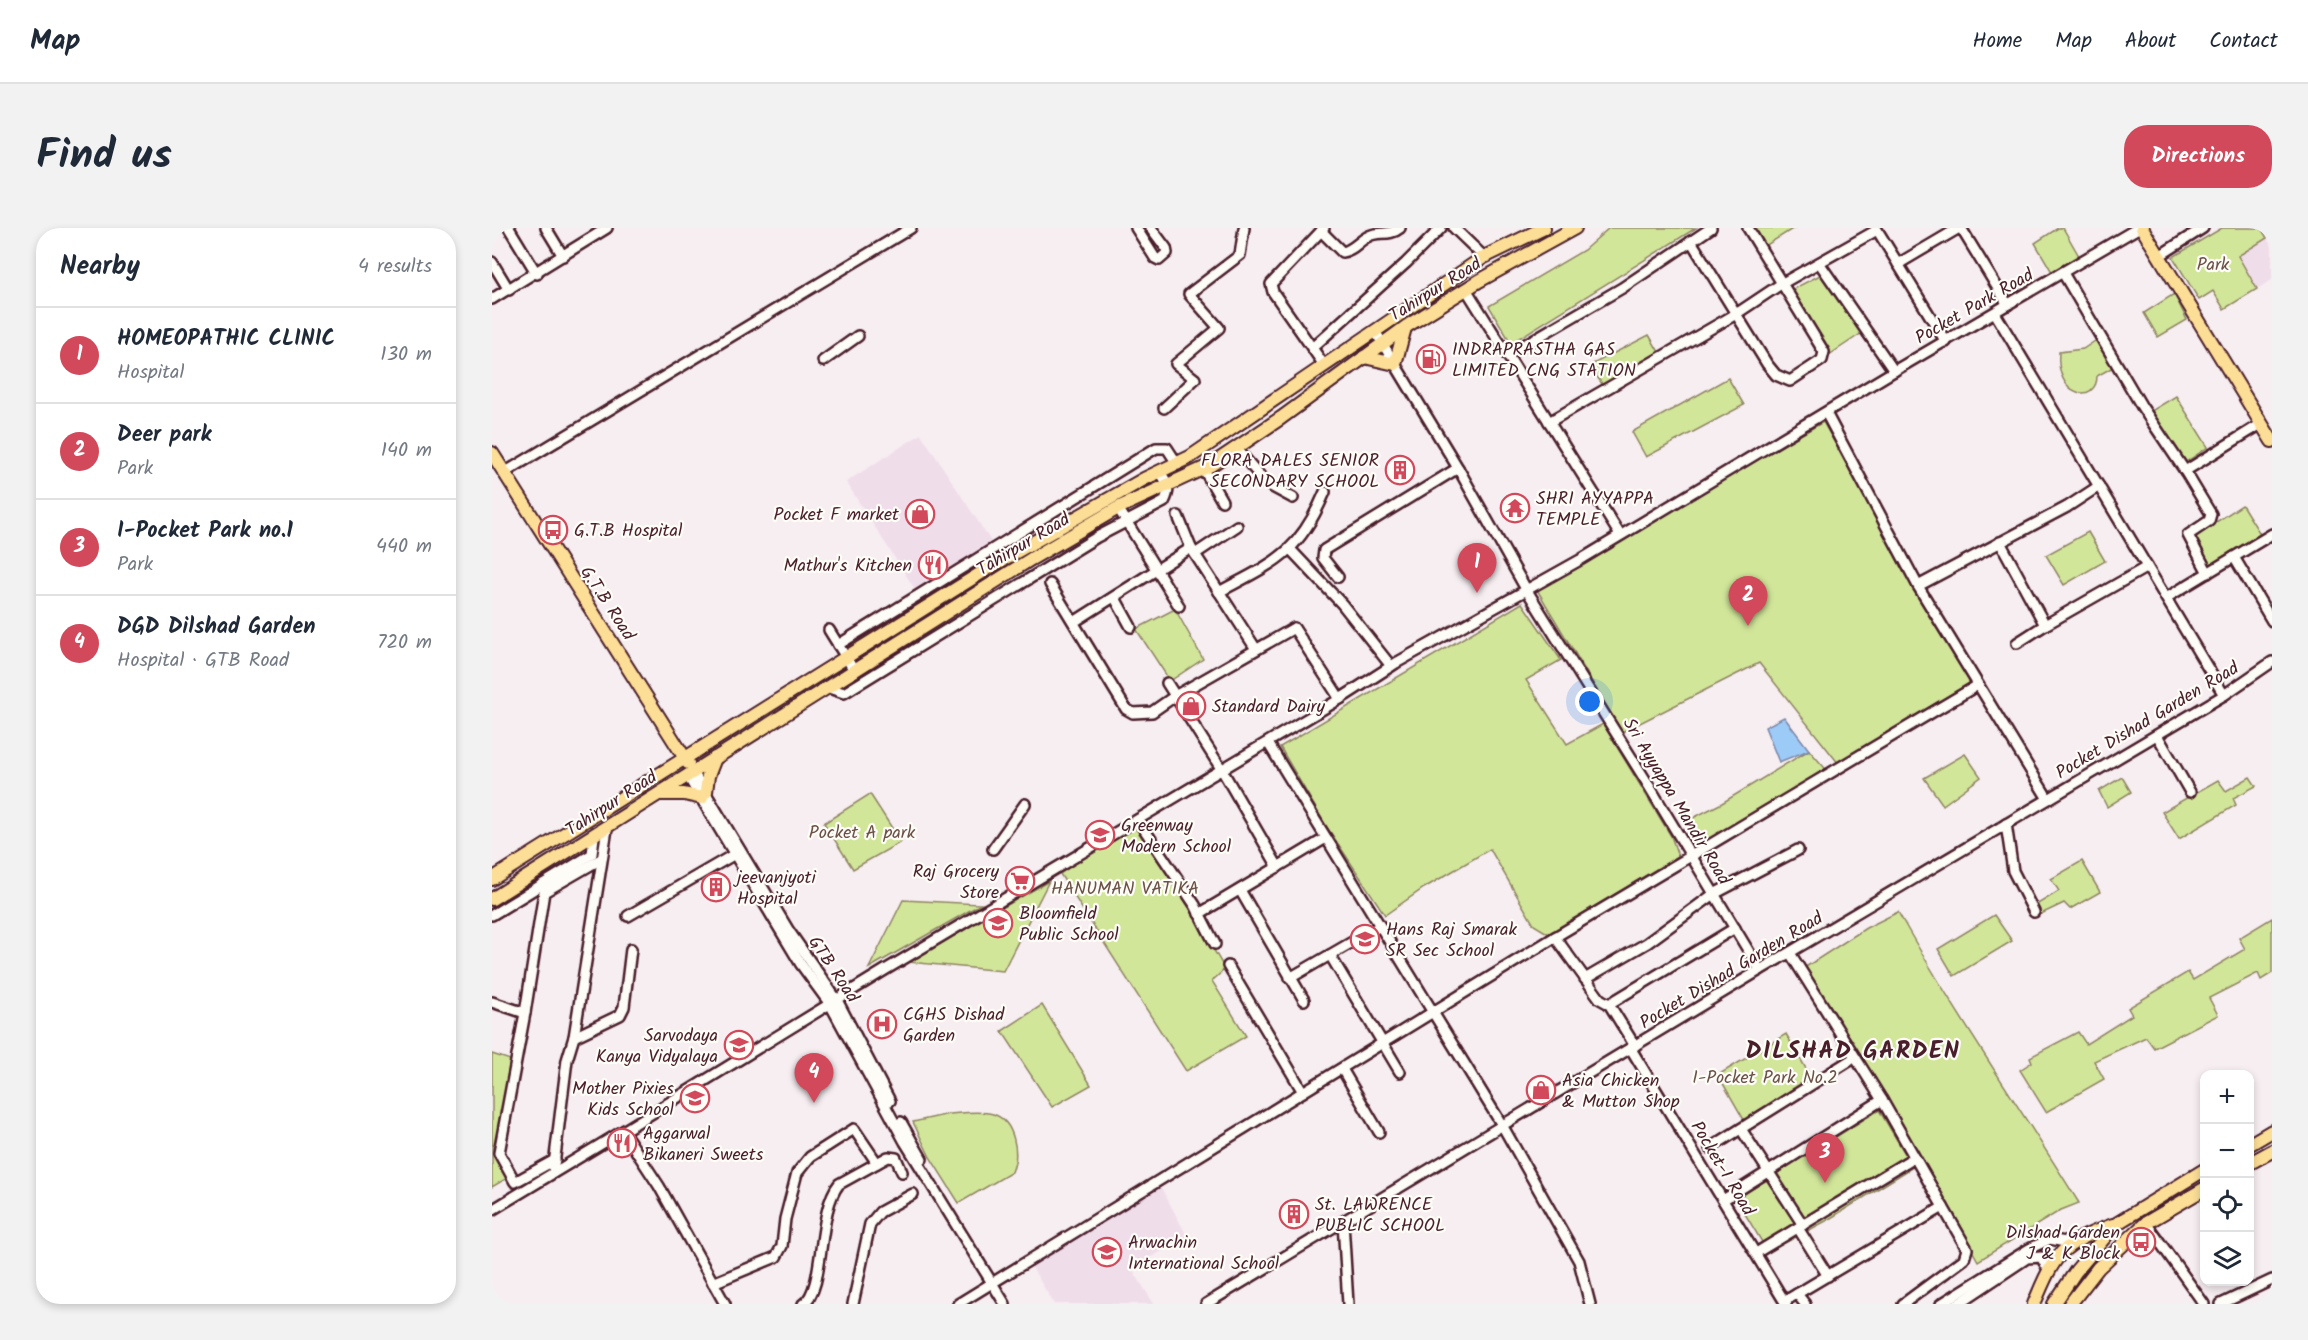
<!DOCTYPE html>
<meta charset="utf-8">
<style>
body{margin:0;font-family:Kalam,sans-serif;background:#f2f2f3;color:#1f2937}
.controls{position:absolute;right:18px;bottom:18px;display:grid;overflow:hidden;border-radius:12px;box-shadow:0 3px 9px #0003}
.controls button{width:54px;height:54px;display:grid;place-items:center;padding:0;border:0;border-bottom:2px solid #e0e1e3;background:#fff;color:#1f2937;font:30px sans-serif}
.you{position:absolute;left:1098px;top:474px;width:21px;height:21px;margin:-15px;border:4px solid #fff;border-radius:50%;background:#1a73e8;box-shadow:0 0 0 9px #1a73e833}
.badge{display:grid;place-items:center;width:39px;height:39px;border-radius:50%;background:#d1495b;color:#fff;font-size:20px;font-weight:700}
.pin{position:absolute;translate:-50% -50px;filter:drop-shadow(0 2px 3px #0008)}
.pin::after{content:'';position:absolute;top:32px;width:21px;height:18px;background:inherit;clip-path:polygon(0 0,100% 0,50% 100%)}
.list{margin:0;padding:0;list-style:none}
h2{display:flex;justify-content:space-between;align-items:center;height:78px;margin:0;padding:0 24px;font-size:26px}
h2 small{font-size:20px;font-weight:400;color:#747a83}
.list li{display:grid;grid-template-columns:39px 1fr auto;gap:18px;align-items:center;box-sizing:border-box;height:96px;padding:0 24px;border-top:2px solid #e0e1e3}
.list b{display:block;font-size:22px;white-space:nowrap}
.list p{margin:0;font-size:20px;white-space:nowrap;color:#747a83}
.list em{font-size:20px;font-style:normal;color:#747a83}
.icon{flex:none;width:33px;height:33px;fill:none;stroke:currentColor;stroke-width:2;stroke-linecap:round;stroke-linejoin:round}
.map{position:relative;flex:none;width:1780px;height:1076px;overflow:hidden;border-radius:24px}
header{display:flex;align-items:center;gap:36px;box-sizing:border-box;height:84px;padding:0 30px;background:#fff;border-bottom:2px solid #e0e1e3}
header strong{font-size:28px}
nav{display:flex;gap:33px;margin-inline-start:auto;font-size:21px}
.intro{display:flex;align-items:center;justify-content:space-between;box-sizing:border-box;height:144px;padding:0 36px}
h1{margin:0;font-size:42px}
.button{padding:15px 27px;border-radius:24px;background:#d1495b;color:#fff;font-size:21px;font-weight:700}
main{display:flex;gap:36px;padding:0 36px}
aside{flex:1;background:#fff;border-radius:24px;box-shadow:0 3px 9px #0003}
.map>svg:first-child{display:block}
</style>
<header>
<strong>Map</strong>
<nav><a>Home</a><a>Map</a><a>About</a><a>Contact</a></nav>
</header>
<div class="intro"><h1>Find us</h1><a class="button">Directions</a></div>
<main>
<aside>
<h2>Nearby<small>4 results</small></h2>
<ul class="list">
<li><span class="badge">1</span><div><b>HOMEOPATHIC CLINIC</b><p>Hospital</p></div><em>130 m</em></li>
<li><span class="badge">2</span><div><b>Deer park</b><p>Park</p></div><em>140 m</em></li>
<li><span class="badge">3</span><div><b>I-Pocket Park no.1</b><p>Park</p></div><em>440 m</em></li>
<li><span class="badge">4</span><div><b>DGD Dilshad Garden</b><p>Hospital · GTB Road</p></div><em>720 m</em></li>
</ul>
</aside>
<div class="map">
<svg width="1780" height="1076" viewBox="0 0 1780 1076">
<rect width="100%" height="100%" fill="#f7eef1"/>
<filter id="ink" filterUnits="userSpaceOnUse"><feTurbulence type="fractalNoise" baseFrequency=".0167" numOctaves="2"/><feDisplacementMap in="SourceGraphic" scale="12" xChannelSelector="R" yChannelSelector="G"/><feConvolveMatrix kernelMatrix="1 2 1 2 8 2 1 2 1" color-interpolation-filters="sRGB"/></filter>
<g filter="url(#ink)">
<g fill="#f0ddea">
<path d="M1775,10l5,9v33l-15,9 -19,-33z"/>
<path d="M429,206l73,112 -76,48 -72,-112z"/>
<path d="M669,959l27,51 -57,29 23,37h-100l-23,-38z"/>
</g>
<g fill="#d2e69a" stroke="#8e8262" stroke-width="1.5">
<path d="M1117,0h87l-185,115 -22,-37 95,-56z"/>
<path d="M1263,0h39l-29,18z"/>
<path d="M1566,0h5l16,28 -27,16 -17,-29z"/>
<path d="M1730,0h39l6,10 -29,18 19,33 -33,20 -11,-18 -14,9 -26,-43z"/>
<path d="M1334,44l36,61 -36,24 -37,-66z"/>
<path d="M1682,66l13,26 -29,17 -14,-24z"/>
<path d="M1157,107l10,17 -56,33 -14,-19z"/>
<path d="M1606,111l17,27 -18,10c0,28 -42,22 -38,-24l24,-3z"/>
<path d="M1236,150l16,27 -98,52 -14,-25z"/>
<path d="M1684,168l32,51 -28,19 -32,-53z"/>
<path d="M1331,194l152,270 -136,72 -80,-101 -137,69 -86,-144z"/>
<path d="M1750,277l22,35 -52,32 -25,-31z"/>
<path d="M1596,304l17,29 -41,24 -18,-30z"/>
<path d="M1030,375l39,57 -35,20 41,64 36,-20 68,112 7,20 -129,78 -15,-9 -44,-76 -66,39 -39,27 -60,-91 -45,-77z"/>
<path d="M683,381l28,50 -33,22 -34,-52z"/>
<path d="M1317,522l22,25 -126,79 -18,-33 35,-18z"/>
<path d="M1473,526l16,23 -38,28 -19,-27z"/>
<path d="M1630,549l9,15 -24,15 -8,-16z"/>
<path d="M1758,549l6,9 -23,12 3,7 -57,34 -17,-27 56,-32 8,11z"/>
<path d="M378,566l31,48 -48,27 -29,-46z"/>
<path d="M646,592l87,149 -13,12 34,55 -60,35 -126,-197z"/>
<path d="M1590,633l18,31 -30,17 -6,-6 -23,11 -5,-9 23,-14 -8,-12z"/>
<path d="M557,653l-46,90 -95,-9z"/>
<path d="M411,672l78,4 -112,64z"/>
<path d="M1406,684c56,100 121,194 181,291l-18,7 -83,51 -32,-58 -142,-235 62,-40z"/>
<path d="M1502,687l18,26 -58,35 -16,-27z"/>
<path d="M1780,690v55l-11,7 -3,-7 -49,25 9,17 -64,33 -8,-11 -52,24 10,18 -58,33 -26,-42 12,-8 -2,-5 48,-25 8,12 46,-29 -4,-7 60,-36 5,8 52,-31 -6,-11z"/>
<path d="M550,777l49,80 -39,22 -50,-76z"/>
<path d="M1294,806l26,45 -68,41 -26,-45z"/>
<path d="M0,826l27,9 -21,86 11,28 -17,10z"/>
<path d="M1387,882l34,57 -87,54 -58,31 -32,-53z"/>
<path d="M457,886c14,-1 31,-4 44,0 22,7 27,40 19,58l-53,31 -29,-46 -17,-35z"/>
</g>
<path fill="#9dcbf8" stroke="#7c86a6" stroke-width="1.5" d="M1292,489l25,33 -30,12 -14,-35z"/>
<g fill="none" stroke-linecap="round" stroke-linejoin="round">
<g stroke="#4a1f2b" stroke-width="14">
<g id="minor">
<path d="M17,0l28,46"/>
<path d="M54,0l17,28"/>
<path d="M644,0l19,30 4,2 8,-7 -1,-5 -15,-20"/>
<path d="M832,0l-53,56 2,8 51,73"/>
<path d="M962,0l30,29"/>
<path d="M1384,0l70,114"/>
<path d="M1469,0l47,77"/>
<path d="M829,3l21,21c10,-1 16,-10 25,-15 11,-7 22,0 33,-9"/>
<path d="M1199,13l76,123 9,11 14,6 32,-21 2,-8 -76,-124"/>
<path d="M1672,25l39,-25"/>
<path d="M0,34l17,28"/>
<path d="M1328,36l74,107"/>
<path d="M1406,36l61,-36"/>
<path d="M1571,45l79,134 43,64"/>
<path d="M974,61l154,246"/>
<path d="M0,71l115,-71"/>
<path d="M1503,85l229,382"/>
<path d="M883,103l83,137 68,121 120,192 114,189"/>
<path d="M820,120l94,-85 35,-35"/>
<path d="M1015,127l115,-67 89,-60"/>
<path d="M331,133l35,-25"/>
<path d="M672,180l31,-29 -19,-15 43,-36 -30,-34 51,-39 4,-27"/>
<path d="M1334,185l92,173 130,213"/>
<path d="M1057,194l187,-108 45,-30 96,-54"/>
<path d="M744,220l31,36 26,14"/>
<path d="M711,240l19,33"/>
<path d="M12,245l407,-245"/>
<path d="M626,280l61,98"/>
<path d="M686,288l13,32 65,101"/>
<path d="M1508,314l45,83 -28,18"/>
<path d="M799,322l51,54 49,62"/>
<path d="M703,326l42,-28"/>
<path d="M1742,329l38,64"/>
<path d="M1716,345l-20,-38 21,-14 2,-7 -26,-43 76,-47"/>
<path d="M846,349l-15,-19 1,-8 134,-82"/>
<path d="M558,356l76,125 7,4 19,-1 23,-16 119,-68 46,71"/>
<path d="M1426,358l149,-79 32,-21"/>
<path d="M727,364c56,-30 80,-38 106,-100"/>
<path d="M623,370l16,29"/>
<path d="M1674,370l106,-64"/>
<path d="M582,394l117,-74"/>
<path d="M1553,397l102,-58"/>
<path d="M337,402l26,42"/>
<path d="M346,417l318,-197h11l11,17"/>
<path d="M675,455l55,87 56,97"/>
<path d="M337,460l15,5 253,-156 67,-35c7,-13 4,-19 -4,-30"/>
<path d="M1665,507l33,57"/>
<path d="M776,515l234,382 77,136 11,43"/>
<path d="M201,544l96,159 48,69 53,101"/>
<path d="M195,547l113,188 30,41 75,138 100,162"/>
<path d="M646,592l57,85 20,39"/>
<path d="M1514,596l7,47 21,41"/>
<path d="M501,621l32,-45"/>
<path d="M748,662l64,110"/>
<path d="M707,686l127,-76"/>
<path d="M0,687l100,-61 2,-17"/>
<path d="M136,688l112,-65"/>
<path d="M1063,709l45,62 9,5 126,-76"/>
<path d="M1298,725l92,147 85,149 -3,10 -61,45"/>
<path d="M838,727l70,117"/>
<path d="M736,738l75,126"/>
<path d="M798,750l90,-52"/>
<path d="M1093,751l62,-36 67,-49 84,-44"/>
<path d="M0,774l33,11 -26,140 16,29 40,-22"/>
<path d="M1117,776l26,42"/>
<path d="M33,785l19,-121 57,-33"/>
<path d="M82,809l46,-22 4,-8 7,-58"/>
<path d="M1139,821l155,255"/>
<path d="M850,841l37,63"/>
<path d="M409,894l21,37"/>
<path d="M1249,901l62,96"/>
<path d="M1218,920l144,-90"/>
<path d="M61,945l14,-113 7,-23 33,-208"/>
<path d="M1231,972l159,-100"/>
<path d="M0,982l131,-79"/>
<path d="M851,994l5,82"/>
<path d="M1654,995l58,81"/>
<path d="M1306,1000l30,48"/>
<path d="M1264,1025l157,-95"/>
<path d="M221,1055l63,-26 6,-11 3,-27 12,-46 13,-16 44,-28 23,34"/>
<path d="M1305,1066l8,10"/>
<path d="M1293,1073l158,-94"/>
<path d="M233,1076l-66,-118 -36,-55 262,-161 455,-271 56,-36 184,-103 314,-189 244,-143"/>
<path d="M311,1076c23,-14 13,-92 36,-120l49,-27 8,1 6,14"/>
<path d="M361,1076l17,-80 10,-12 33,-18"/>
<path d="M466,1076l597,-367 423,-252"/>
<path d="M714,1076l554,-334 464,-275 48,-33"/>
<path d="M1449,1076l88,-55 21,-10 20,4"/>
<path d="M1466,1076l69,-46 14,-1 7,12"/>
<path d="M1729,1076l51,-24"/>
</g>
</g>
<g stroke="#4a1f2b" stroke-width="16">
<g id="major">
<path d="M1650,0l130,213"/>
<path d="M872,129l31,7 10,-36"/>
<path d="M0,225l196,310"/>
<path d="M214,564l2,-16 7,-18"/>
<path d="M167,566h25l18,4"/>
<path d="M0,651l505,-316 147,-84 46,-22 294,-200 60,-29"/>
<path d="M0,671l539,-340 87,-51 93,-43 70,-47 126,-92 72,-45 96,-53"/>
<path d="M1758,916l22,-13"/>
<path d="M1758,935l22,-12"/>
<path d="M1542,1076c21,-51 27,-60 79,-79"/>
<path d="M1562,1076l22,-33 40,-47 88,-54"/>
<path d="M1578,1076l28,-36 48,-45 58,-34"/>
</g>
</g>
<use href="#minor" stroke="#fdfcf7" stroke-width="9"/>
<use href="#major" stroke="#fcde96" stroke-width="12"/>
</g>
</g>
<defs>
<g id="fuel-ring" transform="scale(1.5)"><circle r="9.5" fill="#fdfcf7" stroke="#d1495b" stroke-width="1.5"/><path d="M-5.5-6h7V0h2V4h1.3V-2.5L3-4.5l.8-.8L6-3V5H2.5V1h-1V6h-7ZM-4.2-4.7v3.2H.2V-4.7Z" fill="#d1495b"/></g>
<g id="building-ring" transform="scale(1.5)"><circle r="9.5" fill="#fdfcf7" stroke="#d1495b" stroke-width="1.5"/><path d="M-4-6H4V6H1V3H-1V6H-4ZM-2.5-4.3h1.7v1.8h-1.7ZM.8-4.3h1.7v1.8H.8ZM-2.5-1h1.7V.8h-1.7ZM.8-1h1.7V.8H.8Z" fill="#d1495b"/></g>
<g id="temple-ring" transform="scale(1.5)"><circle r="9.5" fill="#fdfcf7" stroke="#d1495b" stroke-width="1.5"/><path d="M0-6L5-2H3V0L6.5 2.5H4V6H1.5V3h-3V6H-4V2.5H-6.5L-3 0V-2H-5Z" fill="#d1495b"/></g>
<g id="shop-ring" transform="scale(1.5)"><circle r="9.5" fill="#fdfcf7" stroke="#d1495b" stroke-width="1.5"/><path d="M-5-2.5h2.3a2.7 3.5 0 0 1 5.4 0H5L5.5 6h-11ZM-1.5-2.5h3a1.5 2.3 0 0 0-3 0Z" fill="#d1495b"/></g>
<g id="bus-ring" transform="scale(1.5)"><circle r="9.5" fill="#fdfcf7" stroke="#d1495b" stroke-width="1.5"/><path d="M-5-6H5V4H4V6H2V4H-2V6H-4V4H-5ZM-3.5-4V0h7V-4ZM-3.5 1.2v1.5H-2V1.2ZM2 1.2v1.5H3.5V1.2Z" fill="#d1495b"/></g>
<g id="restaurant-ring" transform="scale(1.5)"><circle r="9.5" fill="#fdfcf7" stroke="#d1495b" stroke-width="1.5"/><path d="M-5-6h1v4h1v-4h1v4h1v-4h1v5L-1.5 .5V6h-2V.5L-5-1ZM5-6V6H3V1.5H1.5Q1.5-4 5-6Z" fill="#d1495b"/></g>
<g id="school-ring" transform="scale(1.5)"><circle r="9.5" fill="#fdfcf7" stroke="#d1495b" stroke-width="1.5"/><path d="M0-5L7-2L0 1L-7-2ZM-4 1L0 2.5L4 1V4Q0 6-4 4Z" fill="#d1495b"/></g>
<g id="supermarket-ring" transform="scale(1.5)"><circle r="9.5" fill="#fdfcf7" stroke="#d1495b" stroke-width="1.5"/><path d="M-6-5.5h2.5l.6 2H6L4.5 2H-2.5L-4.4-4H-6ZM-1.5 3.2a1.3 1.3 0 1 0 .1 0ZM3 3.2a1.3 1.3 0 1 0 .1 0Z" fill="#d1495b"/></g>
<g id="hospital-ring" transform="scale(1.5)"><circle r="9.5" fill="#fdfcf7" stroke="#d1495b" stroke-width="1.5"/><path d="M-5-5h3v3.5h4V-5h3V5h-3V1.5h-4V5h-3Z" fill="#d1495b"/></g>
</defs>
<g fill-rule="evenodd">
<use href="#fuel-ring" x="939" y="131"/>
<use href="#building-ring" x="908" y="242"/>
<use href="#temple-ring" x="1023" y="280"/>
<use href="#shop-ring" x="428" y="286"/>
<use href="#bus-ring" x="61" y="302"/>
<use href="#restaurant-ring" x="441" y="337"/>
<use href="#shop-ring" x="699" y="478"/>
<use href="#school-ring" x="608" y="607"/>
<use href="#supermarket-ring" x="528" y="653"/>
<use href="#building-ring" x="224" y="659"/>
<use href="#school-ring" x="506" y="695"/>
<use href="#school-ring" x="873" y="711"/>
<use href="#hospital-ring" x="390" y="796"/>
<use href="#school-ring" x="247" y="817"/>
<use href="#shop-ring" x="1049" y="862"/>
<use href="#school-ring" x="203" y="870"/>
<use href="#restaurant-ring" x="130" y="915"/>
<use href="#building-ring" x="802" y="986"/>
<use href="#bus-ring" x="1649" y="1014"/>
<use href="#school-ring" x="615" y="1024"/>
</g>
<g text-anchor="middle" stroke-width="4.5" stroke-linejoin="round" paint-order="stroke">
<g font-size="18" fill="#6c5147" stroke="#fdfcf7">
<text x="1721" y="42">Park</text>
<text x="370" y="610">Pocket A park</text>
<text x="633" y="666">HANUMAN VATIKA</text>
<text x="1273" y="855">I-Pocket Park No.2</text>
</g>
<g font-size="18" fill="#4a1f2b" stroke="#fdfcf7">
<text transform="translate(943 61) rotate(-32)" y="6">Tahirpur Road</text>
<text transform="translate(1482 78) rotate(-30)" y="6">Pocket Park Road</text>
<text transform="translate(531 316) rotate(-31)" y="6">Tahirpur Road</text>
<text transform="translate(116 375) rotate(57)" y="6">G.T.B Road</text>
<text transform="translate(1655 492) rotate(-31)" y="6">Pocket Dishad Garden Road</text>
<text transform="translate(1185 573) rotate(59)" y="6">Sri Ayyappa Mandir Road</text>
<text transform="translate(119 575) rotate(-33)" y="6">Tahirpur Road</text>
<text transform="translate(342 741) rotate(56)" y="6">GTB Road</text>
<text transform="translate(1239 742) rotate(-31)" y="6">Pocket Dishad Garden Road</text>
<text transform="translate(1231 940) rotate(59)" y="6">Pocket-I Road</text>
</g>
<g font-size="18" fill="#4a1f2b" stroke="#fdfcf7" text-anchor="start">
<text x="960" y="127">INDRAPRASTHA GAS<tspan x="960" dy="21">LIMITED CNG STATION</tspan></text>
<text x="887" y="238" text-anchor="end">FLORA DALES SENIOR<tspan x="887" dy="21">SECONDARY SCHOOL</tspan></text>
<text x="1044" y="276">SHRI AYYAPPA<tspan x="1044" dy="21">TEMPLE</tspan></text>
<text x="407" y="292" text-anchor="end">Pocket F market</text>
<text x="82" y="308">G.T.B Hospital</text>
<text x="420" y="343" text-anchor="end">Mathur's Kitchen</text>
<text x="720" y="484">Standard Dairy</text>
<text x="629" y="603">Greenway<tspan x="629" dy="21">Modern School</tspan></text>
<text x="507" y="649" text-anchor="end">Raj Grocery<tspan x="507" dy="21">Store</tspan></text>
<text x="245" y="655">jeevanjyoti<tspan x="245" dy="21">Hospital</tspan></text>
<text x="527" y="691">Bloomfield<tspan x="527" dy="21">Public School</tspan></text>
<text x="894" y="707">Hans Raj Smarak<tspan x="894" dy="21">SR Sec School</tspan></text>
<text x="411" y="792">CGHS Dishad<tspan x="411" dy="21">Garden</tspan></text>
<text x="226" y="813" text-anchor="end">Sarvodaya<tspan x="226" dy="21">Kanya Vidyalaya</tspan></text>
<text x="1070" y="858">Asia Chicken<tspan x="1070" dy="21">&amp; Mutton Shop</tspan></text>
<text x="182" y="866" text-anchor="end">Mother Pixies<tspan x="182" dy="21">Kids School</tspan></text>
<text x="151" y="911">Aggarwal<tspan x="151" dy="21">Bikaneri Sweets</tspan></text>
<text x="823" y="982">St. LAWRENCE<tspan x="823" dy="21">PUBLIC SCHOOL</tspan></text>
<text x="1628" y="1010" text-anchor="end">Dilshad Garden<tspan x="1628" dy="21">J &amp; K Block</tspan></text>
<text x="636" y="1020">Arwachin<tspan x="636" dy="21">International School</tspan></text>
</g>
<g font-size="24" font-weight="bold" letter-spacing="1.5" fill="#4a1f2b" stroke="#fdfcf7">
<text x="1361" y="830">DILSHAD GARDEN</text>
</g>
</g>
</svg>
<div class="controls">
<button>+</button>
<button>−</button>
<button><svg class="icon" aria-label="locate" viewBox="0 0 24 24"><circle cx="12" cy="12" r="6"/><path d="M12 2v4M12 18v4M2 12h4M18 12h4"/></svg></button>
<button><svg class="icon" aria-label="layers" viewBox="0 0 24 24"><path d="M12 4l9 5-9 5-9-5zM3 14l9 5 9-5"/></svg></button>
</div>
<div class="you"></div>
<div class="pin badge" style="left:985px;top:365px">1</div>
<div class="pin badge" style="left:1256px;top:398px">2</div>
<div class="pin badge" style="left:1333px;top:955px">3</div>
<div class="pin badge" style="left:322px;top:875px">4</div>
</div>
</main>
